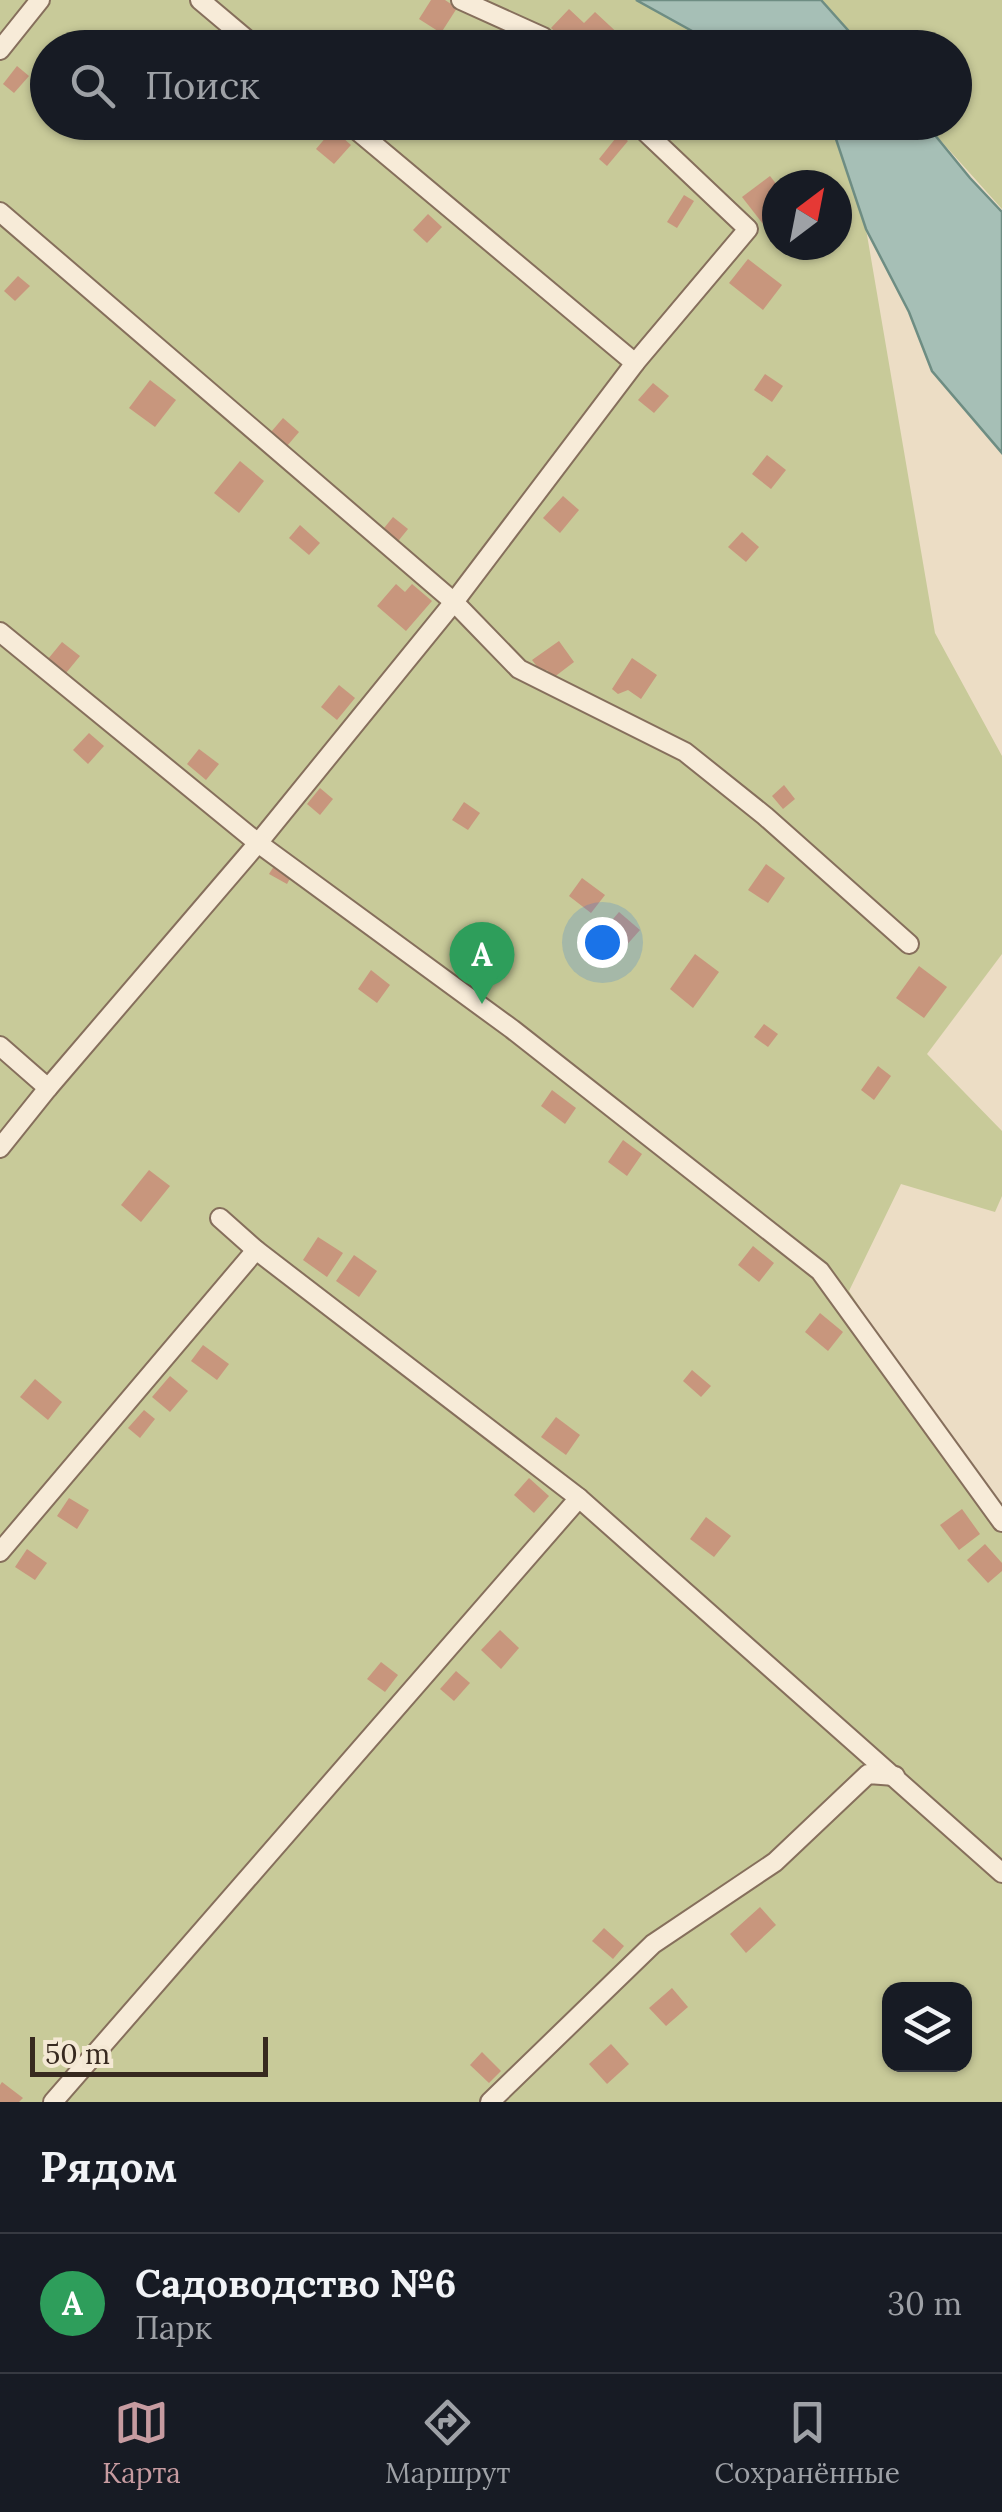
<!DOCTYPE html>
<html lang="ru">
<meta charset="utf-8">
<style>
body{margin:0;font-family:Lora,serif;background:#20242c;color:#f1f3f6}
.controls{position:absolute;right:30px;bottom:30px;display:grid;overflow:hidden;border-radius:20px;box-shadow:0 2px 8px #0004}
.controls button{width:90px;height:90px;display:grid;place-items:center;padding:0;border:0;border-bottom:2px solid #363941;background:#171b24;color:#f1f3f6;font:50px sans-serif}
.compass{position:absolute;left:762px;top:170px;width:90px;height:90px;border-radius:50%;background:#171b24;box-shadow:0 2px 8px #0004;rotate:32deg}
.scale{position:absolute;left:30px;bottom:25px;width:238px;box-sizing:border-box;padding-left:10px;border:5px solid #37291f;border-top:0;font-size:28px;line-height:35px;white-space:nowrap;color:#37291f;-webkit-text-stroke:8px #f4e8d4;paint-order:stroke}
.you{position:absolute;left:602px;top:942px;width:35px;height:35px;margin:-25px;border:8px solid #fff;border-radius:50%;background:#1a73e8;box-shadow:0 0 0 15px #1a73e833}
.badge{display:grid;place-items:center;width:65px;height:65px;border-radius:50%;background:#c69ba0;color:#fff;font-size:32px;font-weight:700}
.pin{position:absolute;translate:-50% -82px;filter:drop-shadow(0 2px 5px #0008)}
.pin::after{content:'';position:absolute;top:52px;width:35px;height:30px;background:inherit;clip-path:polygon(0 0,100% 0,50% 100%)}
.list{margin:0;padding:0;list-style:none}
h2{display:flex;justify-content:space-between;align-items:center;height:130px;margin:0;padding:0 40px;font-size:42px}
h2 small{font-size:32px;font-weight:400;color:#9ea1a6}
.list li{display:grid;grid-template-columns:65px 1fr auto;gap:30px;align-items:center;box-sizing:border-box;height:140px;padding:0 40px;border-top:2px solid #363941}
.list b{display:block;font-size:38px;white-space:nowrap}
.list p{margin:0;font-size:32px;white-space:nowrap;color:#9ea1a6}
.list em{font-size:32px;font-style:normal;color:#9ea1a6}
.icon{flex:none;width:55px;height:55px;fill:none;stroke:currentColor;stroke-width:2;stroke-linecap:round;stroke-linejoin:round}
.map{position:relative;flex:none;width:1002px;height:2102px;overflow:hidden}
.search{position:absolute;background:#171b24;box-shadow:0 2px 8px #0004;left:30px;right:30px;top:30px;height:110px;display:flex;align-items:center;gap:25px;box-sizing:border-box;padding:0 35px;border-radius:55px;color:#9ea1a6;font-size:38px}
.sheet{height:270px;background:#171b24}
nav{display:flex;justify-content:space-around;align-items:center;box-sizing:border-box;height:140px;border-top:2px solid #363941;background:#171b24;font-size:28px;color:#9ea1a6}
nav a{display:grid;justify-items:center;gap:5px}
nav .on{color:#c69ba0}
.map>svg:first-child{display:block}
</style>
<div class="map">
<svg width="1002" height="2102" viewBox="0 0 1002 2102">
<rect width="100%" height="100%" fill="#ecddc5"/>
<g fill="#c8ca99" fill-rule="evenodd">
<path d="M0,0h636l85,47 -673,1v74h775l10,8 33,99 69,404 67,123v198l-75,100 75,77v65l-7,16 -94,-28 -52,107 153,234v577h-1002zM777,185h60v60h-60zM890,1990h74v74h-74z"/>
<path d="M817,0h185v209l-77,-86 29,-1v-74l-95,-1z"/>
</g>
<g fill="#a6bfb6" stroke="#6e8d83" stroke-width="2.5">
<path d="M636,0h185l42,47h-142z"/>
<path d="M824,123h101l45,55 32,34v241l-70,-82 -23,-59 -43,-83 -33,-99z"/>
</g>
<g fill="#c8967d">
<path d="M431,0h14l12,8 -16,25 -22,-14z"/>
<path d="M569,9l15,14 11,-11 28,26 -9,10h-41l-22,-20z"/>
<path d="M17,66l12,10 -15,17 -11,-9z"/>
<path d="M333,129l18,16 -17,19 -18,-15z"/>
<path d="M619,134l9,7 -21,25 -8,-7z"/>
<path d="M770,176l7,9v29l-14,10 -21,-27z"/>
<path d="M684,195l10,6 -17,27 -10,-6z"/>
<path d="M428,214l14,13 -15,16 -14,-13z"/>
<path d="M748,259l34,26 -19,25 -34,-27z"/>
<path d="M18,276l12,10 -15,15 -11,-10z"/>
<path d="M765,374l18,12 -11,16 -18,-12z"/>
<path d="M150,380l26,20 -21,27 -26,-19z"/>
<path d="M653,383l16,13 -15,17 -16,-13z"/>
<path d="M283,418l16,14 -12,14 -16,-14z"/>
<path d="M767,455l19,15 -15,19 -19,-15z"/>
<path d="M240,461l24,20 -25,32 -25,-20z"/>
<path d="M563,496l16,14 -19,23 -17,-15z"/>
<path d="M393,517l15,12 -13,16 -15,-12z"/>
<path d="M300,525l20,18 -11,12 -20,-17z"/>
<path d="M742,532l17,15 -13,15 -18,-15z"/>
<path d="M396,584l9,8 7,-8 20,17 -26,30 -29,-25z"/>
<path d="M559,641l15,21 -21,16 -6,-8 -5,3 -10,-13z"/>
<path d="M62,642l18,14 -14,17 -18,-14z"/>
<path d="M632,658l25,17 -16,24 -13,-9 -10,4 -6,-5z"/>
<path d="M339,685l16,13 -18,22 -16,-13z"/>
<path d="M89,733l15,13 -16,18 -15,-14z"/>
<path d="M199,749l20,15 -13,16 -19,-16z"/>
<path d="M784,785l11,14 -12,10 -11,-13z"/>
<path d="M320,788l13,11 -13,16 -13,-11z"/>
<path d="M464,802l16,11 -12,17 -16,-10z"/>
<path d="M276,863l17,10 -6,11 -18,-10z"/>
<path d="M766,864l19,14 -17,25 -20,-13z"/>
<path d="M582,878l23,17 -14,18 -22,-17z"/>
<path d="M619,912l21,18 -24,27 -20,-18z"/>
<path d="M695,954l24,18 -26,36 -23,-19z"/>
<path d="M919,966l28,21 -23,31 -28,-20z"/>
<path d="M371,970l19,15 -13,18 -19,-14z"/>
<path d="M764,1024l14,10 -10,13 -14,-10z"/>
<path d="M878,1066l13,10 -17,24 -13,-10z"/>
<path d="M552,1090l24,18 -11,16 -24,-18z"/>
<path d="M623,1140l19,14 -15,22 -19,-14z"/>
<path d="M149,1170l21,16 -29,36 -20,-17z"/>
<path d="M318,1237l25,16 -16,24 -24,-17z"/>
<path d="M753,1246l21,17 -15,19 -21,-17z"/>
<path d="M354,1255l23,16 -18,26 -23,-16z"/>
<path d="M820,1313l23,19 -15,19 -23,-19z"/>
<path d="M203,1345l26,19 -12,16 -26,-19z"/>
<path d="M692,1370l19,16 -10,11 -18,-16z"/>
<path d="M170,1376l18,15 -18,21 -18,-15z"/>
<path d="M35,1379l27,23 -14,18 -28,-23z"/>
<path d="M144,1410l11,9 -15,19 -12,-10z"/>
<path d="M556,1417l24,18 -14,20 -25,-18z"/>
<path d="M529,1478l20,18 -15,17 -20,-18z"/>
<path d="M69,1498l20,12 -12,19 -20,-13z"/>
<path d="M962,1509l18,25 -21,16 -19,-25z"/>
<path d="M706,1517l25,19 -17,21 -24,-18z"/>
<path d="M985,1544l17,19v8l-14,12 -21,-23z"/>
<path d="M27,1549l20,14 -12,17 -20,-13z"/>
<path d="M500,1630l19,18 -18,21 -20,-19z"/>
<path d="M381,1662l17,13 -13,17 -18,-13z"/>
<path d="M456,1671l14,12 -16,18 -14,-12z"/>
<path d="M760,1907l16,18 -30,28 -16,-19z"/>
<path d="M604,1928l20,18 -11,13 -21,-18z"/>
<path d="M672,1988l16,19 -22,19 -17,-18z"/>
<path d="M611,2044l18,20 -22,20 -18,-20z"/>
<path d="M482,2052l19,19 -12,12 -19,-18z"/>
<path d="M2,2082l21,16 -4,4h-19v-17z"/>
</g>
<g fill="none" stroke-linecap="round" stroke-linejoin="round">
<g stroke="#866f5c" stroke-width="22">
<g id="service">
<path d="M200,0l57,48"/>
<path d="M461,0l82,37 12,11"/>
<path d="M0,50l40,-50"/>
<path d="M0,212l454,390 65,67 166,83 80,64 144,128"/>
<path d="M635,363l113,-134 -113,-107"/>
<path d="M0,632l258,211 196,-241 181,-239 -288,-241"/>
<path d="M0,1046l48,42"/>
<path d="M0,1148l48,-60 210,-245 254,186 308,242 182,251"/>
<path d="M220,1218l36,32 323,248 423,375"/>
<path d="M0,1552l256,-302"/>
<path d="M53,2102l526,-604"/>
<path d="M490,2102l163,-158 122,-82 93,-88 27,2"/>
</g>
</g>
<use href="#service" stroke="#f7ebd8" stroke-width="18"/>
</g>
</svg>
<div class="controls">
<button><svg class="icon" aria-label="layers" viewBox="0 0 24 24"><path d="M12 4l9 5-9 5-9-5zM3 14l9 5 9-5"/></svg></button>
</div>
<svg class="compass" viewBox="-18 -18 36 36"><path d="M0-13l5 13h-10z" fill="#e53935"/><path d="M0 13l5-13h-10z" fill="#9ea1a6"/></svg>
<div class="scale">50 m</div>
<div class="you"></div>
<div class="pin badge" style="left:482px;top:1004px;background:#2e9e5b">A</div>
<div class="search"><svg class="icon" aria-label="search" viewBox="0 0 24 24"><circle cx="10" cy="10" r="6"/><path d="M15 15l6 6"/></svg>Поиск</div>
</div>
<section class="sheet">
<h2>Рядом<small></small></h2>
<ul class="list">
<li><span class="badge" style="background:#2e9e5b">A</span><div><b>Садоводство №6</b><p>Парк</p></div><em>30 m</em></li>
</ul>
</section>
<nav>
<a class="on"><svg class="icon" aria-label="map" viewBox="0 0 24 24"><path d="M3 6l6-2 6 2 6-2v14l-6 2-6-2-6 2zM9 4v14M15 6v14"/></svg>Карта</a>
<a><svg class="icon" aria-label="directions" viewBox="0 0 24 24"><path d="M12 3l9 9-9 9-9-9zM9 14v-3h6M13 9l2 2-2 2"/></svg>Маршрут</a>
<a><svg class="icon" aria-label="saved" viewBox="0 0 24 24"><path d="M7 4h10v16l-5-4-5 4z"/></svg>Сохранённые</a>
</nav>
